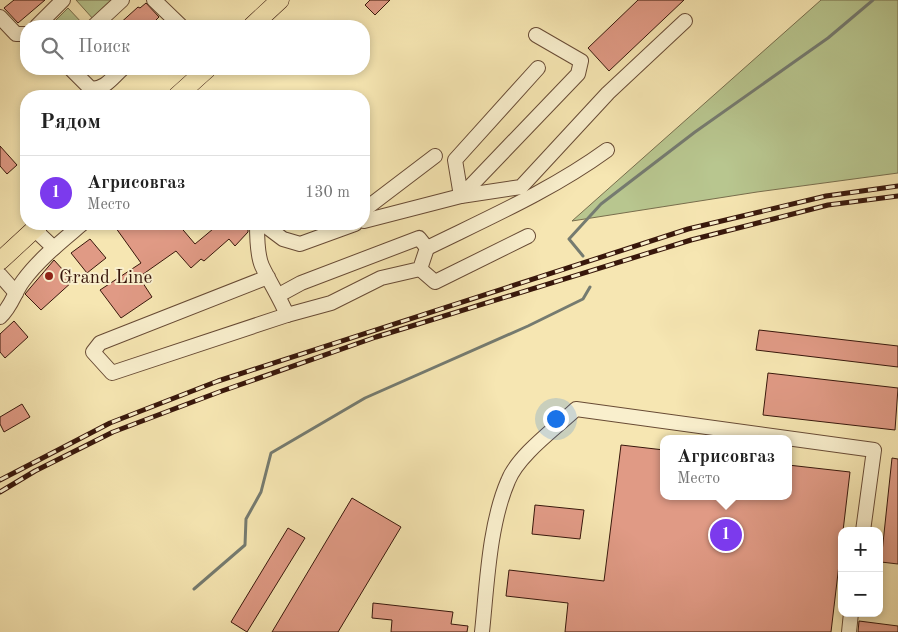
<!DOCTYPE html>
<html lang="ru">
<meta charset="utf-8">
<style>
body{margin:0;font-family:"Old Standard TT",serif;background:#f2f2f2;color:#222}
.controls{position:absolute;right:15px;bottom:15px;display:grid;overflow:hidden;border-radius:10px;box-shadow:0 2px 8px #0003}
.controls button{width:45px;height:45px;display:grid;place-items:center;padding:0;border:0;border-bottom:1px solid #e0e0e0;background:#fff;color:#222;font:25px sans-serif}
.you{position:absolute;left:555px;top:418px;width:18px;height:18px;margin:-12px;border:4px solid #fff;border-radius:50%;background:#1a73e8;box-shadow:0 0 0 8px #1a73e833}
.badge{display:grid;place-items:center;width:32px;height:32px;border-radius:50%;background:#7c3aed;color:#fff;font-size:16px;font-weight:700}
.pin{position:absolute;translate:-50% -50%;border:2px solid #fff;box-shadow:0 1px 5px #0006}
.popup{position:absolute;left:660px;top:435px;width:132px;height:65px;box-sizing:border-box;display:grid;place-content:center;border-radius:10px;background:#fff;filter:drop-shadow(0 1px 4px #0005);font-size:16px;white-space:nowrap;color:#767676}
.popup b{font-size:19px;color:#222}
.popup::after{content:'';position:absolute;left:50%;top:100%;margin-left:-10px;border:10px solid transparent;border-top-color:#fff}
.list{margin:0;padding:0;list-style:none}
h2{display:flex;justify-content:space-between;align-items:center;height:65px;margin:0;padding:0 20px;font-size:21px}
h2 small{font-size:16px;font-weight:400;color:#767676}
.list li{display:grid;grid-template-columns:32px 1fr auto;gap:15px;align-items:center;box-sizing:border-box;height:75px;padding:0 20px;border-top:1px solid #e0e0e0}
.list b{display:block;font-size:19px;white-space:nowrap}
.list p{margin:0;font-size:16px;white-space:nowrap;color:#767676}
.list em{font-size:16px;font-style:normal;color:#767676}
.icon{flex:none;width:28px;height:28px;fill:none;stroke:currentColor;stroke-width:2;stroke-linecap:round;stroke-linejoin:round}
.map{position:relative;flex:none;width:898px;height:632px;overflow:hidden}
.search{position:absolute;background:#fff;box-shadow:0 2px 8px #0003;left:20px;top:20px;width:350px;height:55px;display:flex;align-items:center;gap:12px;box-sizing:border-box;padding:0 18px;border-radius:20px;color:#767676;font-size:19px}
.panel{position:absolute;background:#fff;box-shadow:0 2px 8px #0003;left:20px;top:90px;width:350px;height:140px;border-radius:20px}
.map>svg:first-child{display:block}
</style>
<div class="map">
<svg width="898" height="632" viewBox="0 0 898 632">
<rect width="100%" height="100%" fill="#f6e6b2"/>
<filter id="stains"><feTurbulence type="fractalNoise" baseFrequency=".004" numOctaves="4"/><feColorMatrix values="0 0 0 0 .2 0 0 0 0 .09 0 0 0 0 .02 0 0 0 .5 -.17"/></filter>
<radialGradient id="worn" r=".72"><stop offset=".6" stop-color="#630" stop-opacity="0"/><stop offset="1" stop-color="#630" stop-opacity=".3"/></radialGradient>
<g fill="#b8c68f" stroke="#786e4d">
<path d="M76,0h39l-21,20z"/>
<path d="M821,0h77v173l-141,19 -185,29z"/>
<path d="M68,8l15,16 -3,2h-26l-2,-2z"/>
</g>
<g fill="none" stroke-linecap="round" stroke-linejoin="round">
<g stroke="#757b70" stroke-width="3">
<path d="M583,256l-14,-17 32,-35 94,-72 133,-94 45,-38"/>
<path d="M194,589l51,-44 1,-26 15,-27 10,-39 94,-55 163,-72 55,-27 7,-12"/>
</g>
</g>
<g fill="#e09a85" stroke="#38170b">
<path d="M14,0h31l-27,23 -14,-15z"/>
<path d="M370,0h20l-15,15 -10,-10z"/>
<path d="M638,0h46l-75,71 -21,-23z"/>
<path d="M146,3l13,14 -4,4 4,5h-42l21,-19 2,1z"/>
<path d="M0,146l17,19 -10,9 -7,-8z"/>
<path d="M113,224h65l17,20 24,-20h29v8l-13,14 -6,-7 -25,22 -3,-2 -10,9 -15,-17 -37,26 13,20 -31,21 -21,-28 41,-27z"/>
<path d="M90,239l16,19 -19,15 -16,-20z"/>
<path d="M54,260l19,21 -32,29 -16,-16z"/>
<path d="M14,321l14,16 -23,21 -5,-6v-18z"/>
<path d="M759,330l139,16v21l-142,-17z"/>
<path d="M768,373l130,15 -3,42 -132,-15z"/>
<path d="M22,404l8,13 -26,15 -4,-8v-7z"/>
<path d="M621,445l43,5v46h124v-31l62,7 -19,160h-266l3,-29 -62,-7 3,-26 95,11z"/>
<path d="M892,458l6,1v105l-17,-2z"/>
<path d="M352,498l49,29 -63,105h-66z"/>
<path d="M535,505l49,5 -4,29 -48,-5z"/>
<path d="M288,528l17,10 -58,94 -16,-10z"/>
<path d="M373,603l80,9 -2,12 17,2 -1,6h-76l1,-12 -20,-2z"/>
<path d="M859,621l39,5v6h-40z"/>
</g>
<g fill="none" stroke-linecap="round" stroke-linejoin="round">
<g stroke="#684b35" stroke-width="16">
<g id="minor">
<path d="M154,0l27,26"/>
<path d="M0,17l16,17h10"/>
<path d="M37,26l26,-26"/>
<path d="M94,26l28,-26"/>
<path d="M536,35l45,26 -3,13 -117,122 -6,-36 83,-92"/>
<path d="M71,69l20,20c14,0 21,-11 31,-20"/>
<path d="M364,210l71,-54"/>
<path d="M364,221l97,-25 60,-9 87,-94 77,-72"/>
<path d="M257,224c0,12 0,31 5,42 8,17 18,32 25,49l-175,58 -19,-21 7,-9 168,-66"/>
<path d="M263,224l20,15 17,5 55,-20"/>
<path d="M34,229l20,19"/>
<path d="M427,248c61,-30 125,-58 180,-98"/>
<path d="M420,269l15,13 93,-46"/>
<path d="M0,275l16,18"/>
<path d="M279,295l22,-12 118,-45 8,10 -7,21 -39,9 -50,25 -44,12"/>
<path d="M0,317c12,-11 14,-24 23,-36 16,-22 39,-40 59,-57"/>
<path d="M482,632c5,-47 7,-107 26,-151 10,-26 48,-53 68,-72l298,41 -11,81"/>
<path d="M849,632l2,-19"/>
</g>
</g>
<g stroke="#38170b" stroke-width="19">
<g id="major">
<path d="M252,26l28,-26"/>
<path d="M177,96l30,-27"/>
<path d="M0,261l40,-37"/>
</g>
</g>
<use href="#minor" stroke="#f9efcd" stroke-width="14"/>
<use href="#major" stroke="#f6e6b2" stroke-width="18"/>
<g stroke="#38170b" stroke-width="5">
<g id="rail">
<path d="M0,480l110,-57 108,-42 470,-152 138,-33 72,-10"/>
<path d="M0,492l35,-21 78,-39 106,-40 157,-55 315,-97 137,-35 70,-9"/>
</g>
</g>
<use href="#rail" stroke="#f9efcd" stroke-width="3" stroke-dasharray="9" stroke-linecap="butt"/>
</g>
<circle fill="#8f2418" stroke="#f9efcd" stroke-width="2" cx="49" cy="276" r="5"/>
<g text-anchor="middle" stroke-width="4" stroke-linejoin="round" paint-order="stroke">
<g font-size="19" fill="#38170b" stroke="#f9efcd" text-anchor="start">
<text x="59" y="283">Grand Line</text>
</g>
</g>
<rect width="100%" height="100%" filter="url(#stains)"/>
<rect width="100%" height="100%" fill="url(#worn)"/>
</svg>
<div class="controls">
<button>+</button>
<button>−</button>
</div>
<div class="you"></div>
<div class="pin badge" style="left:726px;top:535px">1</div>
<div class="popup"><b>Агрисовгаз</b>Место</div>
<div class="search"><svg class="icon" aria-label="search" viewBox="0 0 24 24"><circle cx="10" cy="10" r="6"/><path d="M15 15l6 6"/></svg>Поиск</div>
<section class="panel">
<h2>Рядом<small></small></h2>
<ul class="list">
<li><span class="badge">1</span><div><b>Агрисовгаз</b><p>Место</p></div><em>130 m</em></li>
</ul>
</section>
</div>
